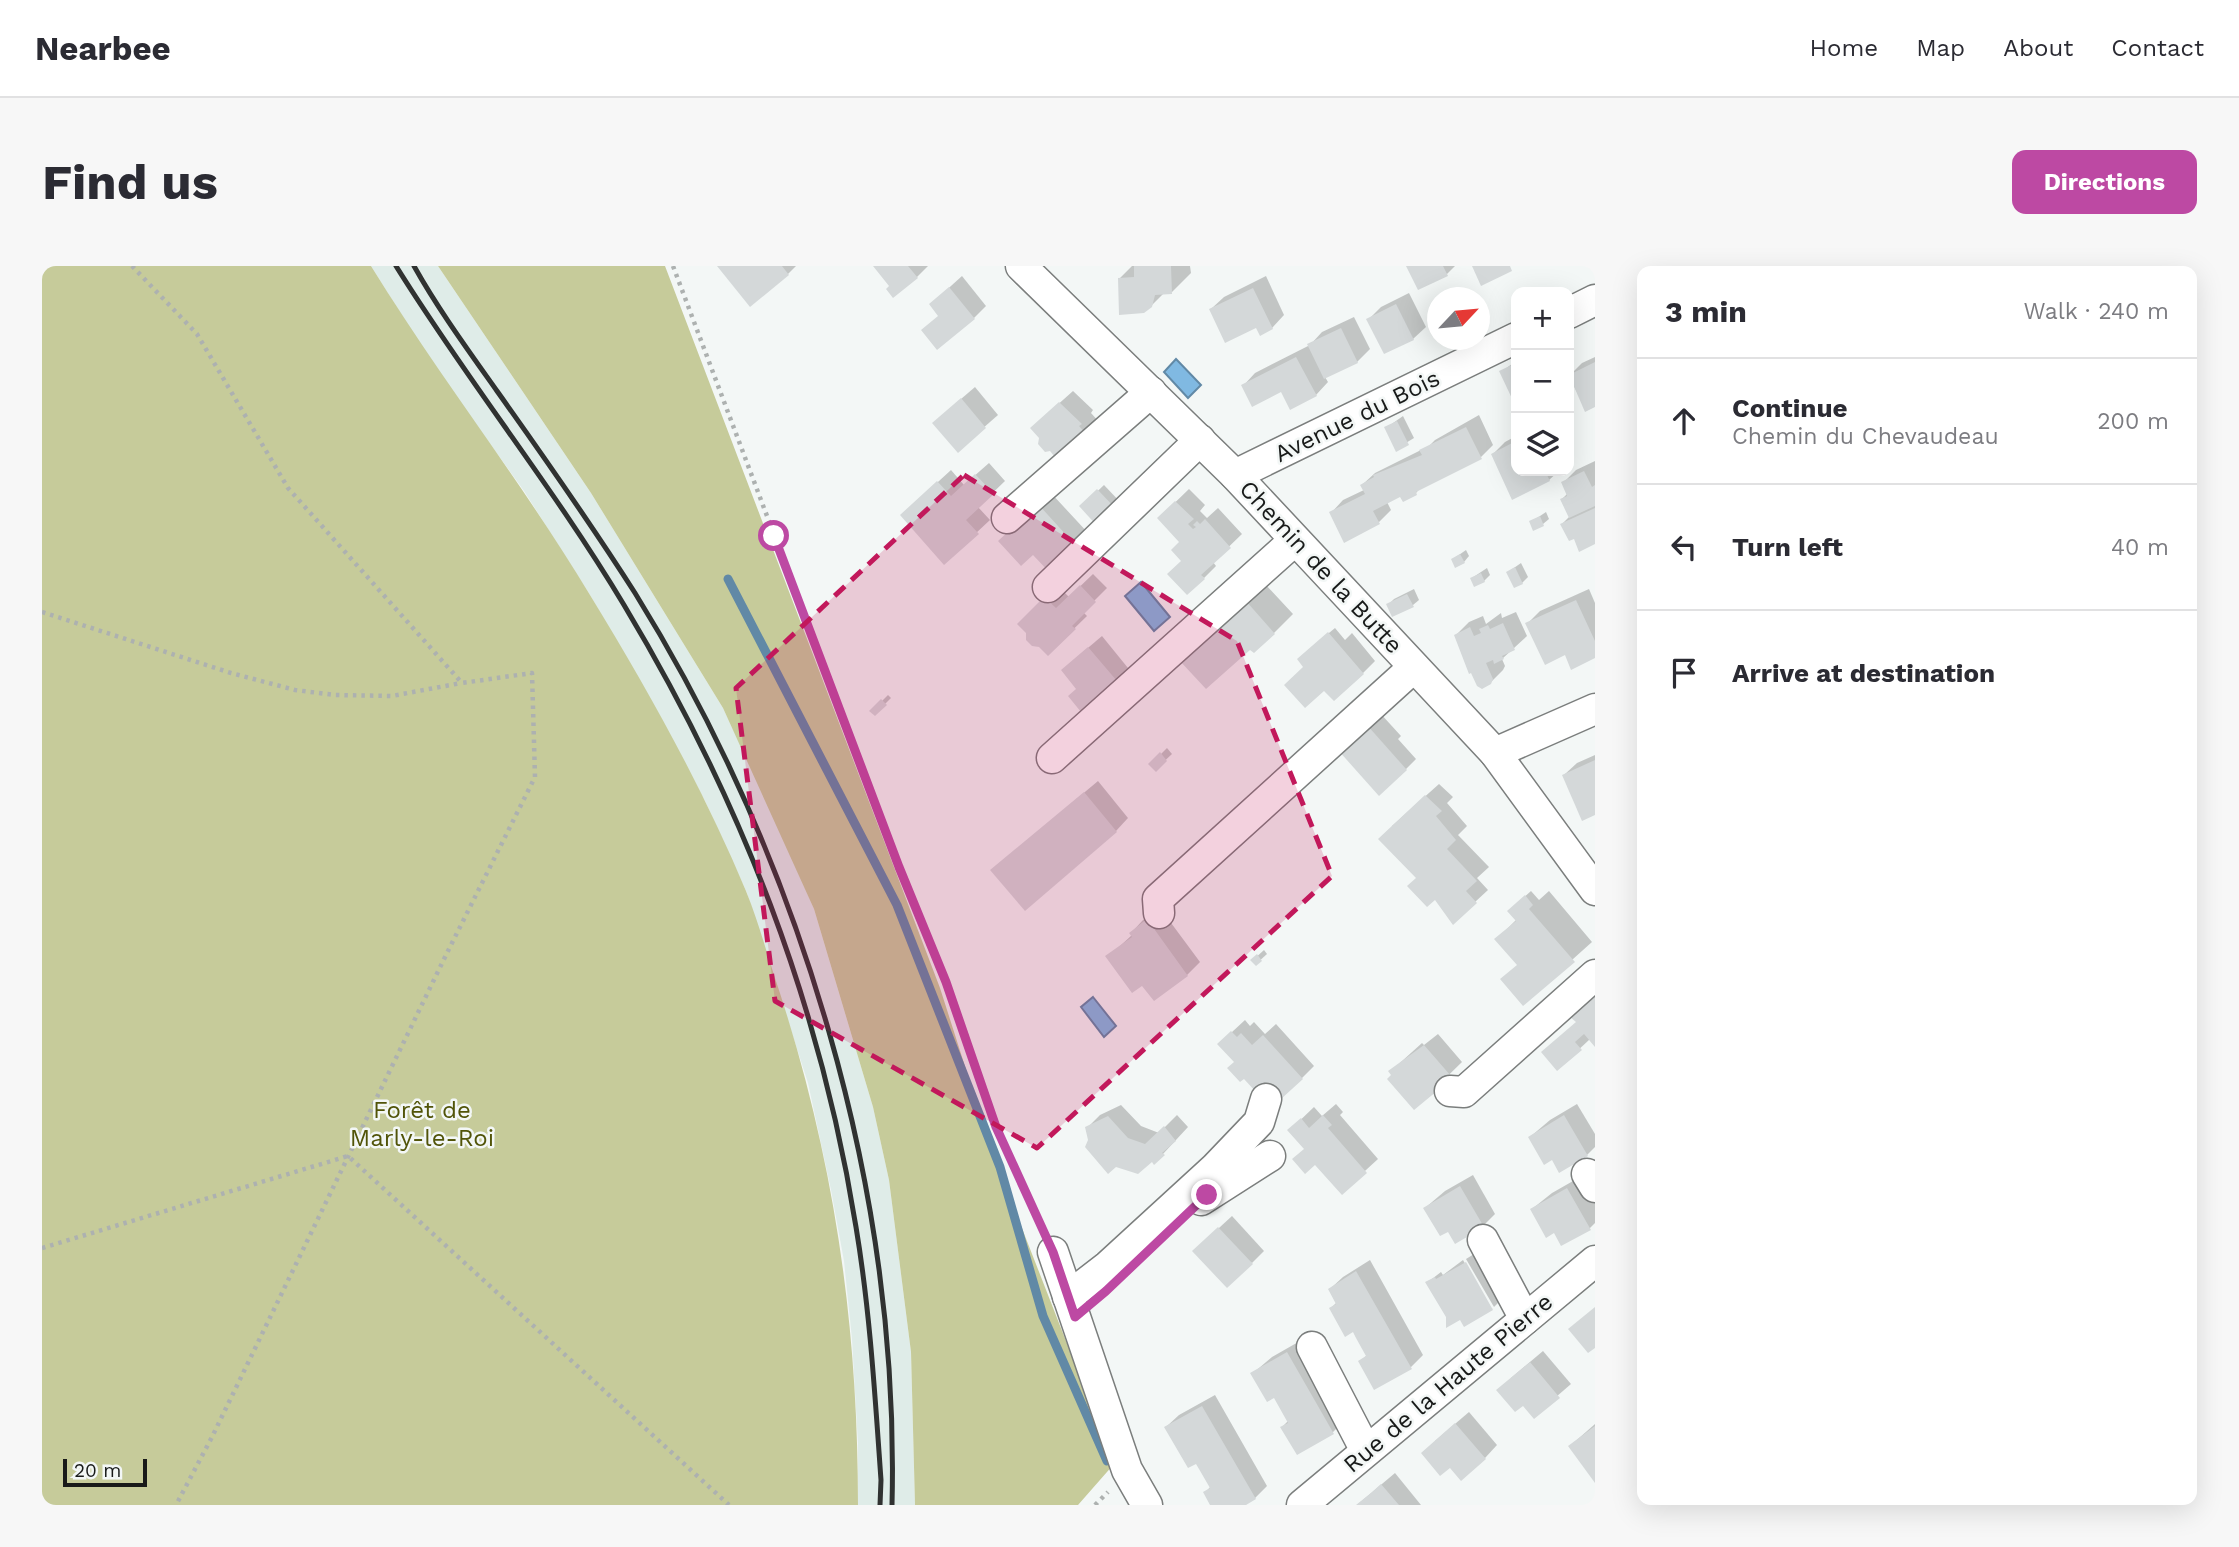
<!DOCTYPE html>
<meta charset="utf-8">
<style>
body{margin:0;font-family:"Work Sans",sans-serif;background:#f7f7f7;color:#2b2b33}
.controls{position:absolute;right:21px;top:21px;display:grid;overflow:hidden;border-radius:14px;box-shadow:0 7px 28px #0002}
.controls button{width:63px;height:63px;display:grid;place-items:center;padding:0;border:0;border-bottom:2px solid #e1e1e2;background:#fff;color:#2b2b33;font:35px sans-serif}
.compass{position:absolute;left:1385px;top:21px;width:63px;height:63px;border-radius:50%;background:#fff;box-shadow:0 7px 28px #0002;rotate:64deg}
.scale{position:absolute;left:21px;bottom:18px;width:84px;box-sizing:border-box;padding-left:7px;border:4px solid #181a19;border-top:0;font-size:19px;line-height:24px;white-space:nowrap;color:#181a19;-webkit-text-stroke:5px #f3f7f6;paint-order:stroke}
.stop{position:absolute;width:21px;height:21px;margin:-16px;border:5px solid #bd49a3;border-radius:50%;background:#fff}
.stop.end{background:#bd49a3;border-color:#fff;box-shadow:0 2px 7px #0008}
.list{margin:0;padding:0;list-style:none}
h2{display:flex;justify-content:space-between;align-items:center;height:91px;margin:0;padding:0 28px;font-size:30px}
h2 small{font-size:23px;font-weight:400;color:#7c7c81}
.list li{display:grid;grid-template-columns:46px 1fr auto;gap:21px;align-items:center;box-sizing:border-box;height:126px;padding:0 28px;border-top:2px solid #e1e1e2}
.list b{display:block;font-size:26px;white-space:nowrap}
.list p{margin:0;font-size:23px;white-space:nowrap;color:#7c7c81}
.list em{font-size:23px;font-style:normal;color:#7c7c81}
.icon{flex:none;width:38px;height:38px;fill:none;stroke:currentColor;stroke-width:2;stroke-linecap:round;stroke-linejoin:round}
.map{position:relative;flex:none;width:1553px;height:1239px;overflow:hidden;border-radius:14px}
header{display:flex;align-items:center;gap:42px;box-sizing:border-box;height:98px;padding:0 35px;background:#fff;border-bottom:2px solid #e1e1e2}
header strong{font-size:33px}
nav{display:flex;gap:38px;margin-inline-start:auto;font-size:24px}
.intro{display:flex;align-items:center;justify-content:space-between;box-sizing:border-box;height:168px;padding:0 42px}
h1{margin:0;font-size:49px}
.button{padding:18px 32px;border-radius:14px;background:#bd49a3;color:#fff;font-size:24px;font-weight:700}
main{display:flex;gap:42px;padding:0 42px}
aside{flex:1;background:#fff;border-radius:14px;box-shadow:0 7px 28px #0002}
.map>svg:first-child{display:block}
</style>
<header>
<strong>Nearbee</strong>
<nav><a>Home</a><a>Map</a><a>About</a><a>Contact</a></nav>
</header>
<div class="intro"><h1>Find us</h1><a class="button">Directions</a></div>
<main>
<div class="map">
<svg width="1553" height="1239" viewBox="0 0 1553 1239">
<rect width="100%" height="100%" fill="#f3f7f6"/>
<path fill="#dfece8" d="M329,0h67l153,227 132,215 50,107 41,94 59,198 16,73 22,172 4,153h-57v-61l-6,-105 -8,-78 -13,-71 -23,-107 -61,-190 -42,-92 -45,-85 -70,-121 -66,-104 -93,-129z"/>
<g fill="#c6cb9a">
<path d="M0,0h329c69,112 151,216 219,329 58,95 113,193 156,296 11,27 19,56 28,84 59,176 84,344 84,530h-816z"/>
<path d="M396,0h227l275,722 53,166 121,310 -36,41h-163l-4,-153 -22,-172 -16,-73 -59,-198 -91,-201 -132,-215z"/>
</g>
<g fill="#80b9e2" stroke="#6189a6" stroke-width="2">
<path d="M1134,93l25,26 -13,13 -24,-26z"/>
<path d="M1099,316l29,35 -16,14 -29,-35z"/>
<path d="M1051,731l23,29 -12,11 -23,-30z"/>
</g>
<g fill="#0003">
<path d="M678,0h76l-8,8z"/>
<path d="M833,0h53l-11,11 -26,9z"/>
<path d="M1090,0h58l1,7 -19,19 -8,1 -13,13 -31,-28z"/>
<path d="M1366,0h47l-8,8z"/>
<path d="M920,10l24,30 -12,12 -34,-3 -9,-11z"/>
<path d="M1224,10l18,39 -12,13 -15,-2 -46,-17 13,-12z"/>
<path d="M1367,27l17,34 -13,12 -45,-19 13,-13z"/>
<path d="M1312,51l16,32 -13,13 -32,15 3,5 -12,13 -73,-9 12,-13 55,-28 12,-13z"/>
<path d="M1553,91v48l-9,5 -17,-34 13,-13z"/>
<path d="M1474,95v42l-15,-31z"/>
<path d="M933,121l23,28 -40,35 -11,-39z"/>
<path d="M1031,125l20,19 -2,3 9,10 -49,26 -6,-33z"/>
<path d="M1437,149l14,30 -12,12 -59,29 -6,7 -15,2 -14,7 4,8 -12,12 -48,-9 12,-13 21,-10 -2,-5 13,-12 54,-27 6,-6z"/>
<path d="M1361,150l11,22 -18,11 -10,-21z"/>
<path d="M1474,170v35h43l-10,9 -36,17 -20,-43 12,-12z"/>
<path d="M1553,195v81l-20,-6 -13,-12 8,-8 -8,-17 6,-6 -5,-10 13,-13z"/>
<path d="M947,197l16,18 -27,26 12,13 -45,42 -30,-59 36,-33 13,15z"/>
<path d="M1062,219l18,19 -23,21 -17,-19z"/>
<path d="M1147,223l16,16 -5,6 7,7 11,-10 24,26 -29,28 3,4 -12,12 -21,-17 -2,-19 -22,-24z"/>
<path d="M1009,227l38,41 -38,37 -18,-18 -33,-12z"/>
<path d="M1504,246l3,7 -6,5 -12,-2z"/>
<path d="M1424,284l3,6 -5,6 -11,-3z"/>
<path d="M1479,297l7,14 -6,6 -14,-11z"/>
<path d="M1445,302l3,7 -6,6 -12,-3z"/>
<path d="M1051,308l14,14 -24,24 4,4 -39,38 -20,-22 30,-46 11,11z"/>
<path d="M1223,318l28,30 -19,19 -20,18 -3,-4 -69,13z"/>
<path d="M1372,323l5,11 -6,5h-25l6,-6z"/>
<path d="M1547,323l6,14v53l-29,-3 -39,-29 13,-13z"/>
<path d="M1474,346l11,24 -25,23 3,7 -2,4 -13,13 -34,-48 13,-13 14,-6 3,8 15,-11 1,5z"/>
<path d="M1293,362l10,12 7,-7 23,28 -12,12 -58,-7 7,-19z"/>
<path d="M1060,370l26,32 -12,12 -38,8 -2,-30z"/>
<path d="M846,429l3,3 -16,16 -3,-3z"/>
<path d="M1338,447l21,23 -3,3 18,20 -12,12 -63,-21z"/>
<path d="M1125,482l5,6 -16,15 -5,-5z"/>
<path d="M1553,489v58l-31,-38 13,-12z"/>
<path d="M1056,515l30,37 -12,13 -124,39z"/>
<path d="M1397,518l14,13 -6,6 20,23 -9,9 31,32 -12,11 11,12 -13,12 -57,-25 -26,-51z"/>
<path d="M1489,625l8,9 10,-9 43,51 -69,62 -4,-40 -22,-25 20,-20 -2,-14z"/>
<path d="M1118,642l40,54 -13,13 -33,24 -12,-15 -34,-27 24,-22 -1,-2 12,-13z"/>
<path d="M1222,684l3,4 -11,10 -3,-4z"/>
<path d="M1203,754l5,6 4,-4 11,12 11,-10 38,42 -12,12 -36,2 -30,-18 -4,-30z"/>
<path d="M1535,755l13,18 -32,30z"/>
<path d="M1396,768l24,28 -47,46 -24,-37 31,-28 2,2z"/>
<path d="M1294,838l7,8 -3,3 38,44 -36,33 -52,-62 24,-23 8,9z"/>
<path d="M1535,838l18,30v13l-8,8 -35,3 -22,-21 20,-17z"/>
<path d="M1079,839l20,21 18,7 18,-18 11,12 -25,27 -74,-14 -2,-12 13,-13z"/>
<path d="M1431,909l22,39 -12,12 -35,3 -23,-21 20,-17z"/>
<path d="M1538,911l15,26v20l-5,5 -36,3 -22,-22 20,-16z"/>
<path d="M1190,950l32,35 -12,12 -45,-24z"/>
<path d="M1437,985l26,45 -11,11 -28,-48z"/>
<path d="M1328,994l53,95 -12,12 -50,-6 6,-6 -14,-25 -22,-22 6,-6 -7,-13 13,-12z"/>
<path d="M1421,994l27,48h3l-33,10 -12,-1 -20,-35 13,-10 2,3z"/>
<path d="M1258,1075l45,79 -13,13 -50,-6 7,-7 -14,-24 -23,-22 20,-17z"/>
<path d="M1501,1085l28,33 -37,32 -23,-38z"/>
<path d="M1173,1129l52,91 -12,12 -12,7h-31l-7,-12 6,-7 -14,-25 -31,-34 13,-12z"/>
<path d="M1427,1146l28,33 -12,13 -50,-17z"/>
<path d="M1553,1158v56l-25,-34z"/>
<path d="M1353,1207l26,32h-64l13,-11z"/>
</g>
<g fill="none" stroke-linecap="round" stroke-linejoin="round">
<path stroke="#6189a6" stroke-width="9" d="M686,313l169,326 103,262 43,149 64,145"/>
</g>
<g fill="#d4d8d9">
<path d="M675,0h65l7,9 -39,32z"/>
<path d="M831,0h35l10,12 -25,20 -7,-9 3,-3z"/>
<path d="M1092,0h37l1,28 -17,1 -3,12 -8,6 -25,2 -1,-37 16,-1z"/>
<path d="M1364,0h37l5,10 -30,14z"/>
<path d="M1430,0h38l2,5 -31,15z"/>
<path d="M907,21l26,32 -38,31 -16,-20 17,-14 -9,-12z"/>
<path d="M1211,22l20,41 -13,7 -4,-8 -31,15 -16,-34z"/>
<path d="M1354,38l18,36 -30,14 -18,-35z"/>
<path d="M1299,62l17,35 -34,16 -17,-35z"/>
<path d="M1254,91l21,39 -27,14 -9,-18 -29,15 -11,-22z"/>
<path d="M1553,96v45l-10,5 -16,-37z"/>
<path d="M1474,97v44l-17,-36z"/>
<path d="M919,132l25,30 -28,25 -26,-30z"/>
<path d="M1017,136l23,22 -3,2 9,10 -29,26 -9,-11 -5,1 -7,-8 1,-6 -9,-10z"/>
<path d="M1355,155l12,24 -13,7 -12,-25z"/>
<path d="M1424,161l16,32 -66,33 1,3 -14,7 -3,-5 -27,14 7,13 -36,19 -15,-31 36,-18 -5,-9 14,-8 -1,-2 49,-20 -3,-5z"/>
<path d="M1474,175v30h29l5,10 -38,19 -21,-46z"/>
<path d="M1542,205l8,16 3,-2v21l-26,12 -9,-19 7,-3 -6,-14z"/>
<path d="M933,208l19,20 -28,26 13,14 -35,31 -44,-50 37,-34 14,15z"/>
<path d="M1055,223l20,21 -18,18 -20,-22z"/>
<path d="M1133,235l19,18 -6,5 5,5 3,-2 -3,-2 4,-4 3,3 5,-5 26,29 -30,27 4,4 -18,16 -20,-21 14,-13 -10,-11 8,-8 -22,-24z"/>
<path d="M996,238l40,44 -27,26 -18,-19 -12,11 -23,-25z"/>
<path d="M1553,242v36l-16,8 -5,-13 -5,2 -9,-17z"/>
<path d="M1498,250l4,10 -11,5 -4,-10z"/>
<path d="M1418,288l5,9 -10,5 -4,-9z"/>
<path d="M1473,301l8,17 -9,4 -8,-16z"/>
<path d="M1439,307l4,9 -11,5 -4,-9z"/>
<path d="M1038,319l16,17 -24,24 4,3 -28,27 -9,-9 -7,-1 -6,-6v-7l-9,-9 27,-27 12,11z"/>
<path d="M1365,328l7,13 -22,10 -6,-13z"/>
<path d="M1534,334l19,41v17l-24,12 -6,-15 -20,10 -20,-42z"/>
<path d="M1204,335l29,33 -21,19 -4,-3 -44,39 -27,-29z"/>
<path d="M1461,357l12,27 -13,6 2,3 -10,5 -1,-4 -7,3 7,16 -2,5 -9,5 -5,-3 -6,-13 -2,1 -15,-39 16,-8 4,9 7,-3 -2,-4 9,-4 2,4z"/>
<path d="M1286,366l36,42 -30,27 -10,-10 -19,17 -21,-23 19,-18 -6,-8z"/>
<path d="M1046,381l29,34 -36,31 -13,-16 8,-7 -15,-19z"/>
<path d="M839,433l6,6 -12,11 -6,-5z"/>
<path d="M1325,459l40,45 -28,26 -41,-46z"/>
<path d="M1118,486l7,9 -11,11 -8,-8z"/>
<path d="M1553,494v55l-13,6 -20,-46z"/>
<path d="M1042,526l33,40 -92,79 -35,-41z"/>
<path d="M1383,529l17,16 -6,5 20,24 -9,9 30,32 -11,10 11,12 -24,22 -18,-25 -8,7 -20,-21 9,-8 -38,-39z"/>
<path d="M1483,629l8,10 -4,4 46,53 -52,44 -23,-27 17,-14 -23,-26 22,-18 -9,-10z"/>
<path d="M1105,653l41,57 -34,25 -12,-15 -10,7 -27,-37 27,-19 -3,-4z"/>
<path d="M1215,688l5,7 -6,5 -6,-6z"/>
<path d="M1553,728v53l-11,-13 -9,8 7,8 -25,21 -16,-19 35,-30 -7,-6z"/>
<path d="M1189,765l6,6 4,-4 11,12 11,-10 40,44 -22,20 -15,-16 -10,9 -12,-13 -4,3 -13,-14 7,-6 -17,-18z"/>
<path d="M1382,779l27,31 -10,8 2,2 -29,24 -27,-31 4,-4 -3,-4z"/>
<path d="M1281,849l9,10 -4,3 39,45 -25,22 -27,-30 -10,9 -13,-15 12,-10 -17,-19 14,-12 8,10z"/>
<path d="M1522,849l24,41 -29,17 -7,-13 -8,5 -16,-28z"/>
<path d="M1066,850l20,22 17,6 19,-18 12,15 -14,12 3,2 -11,10 -2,-3 -14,12 -22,-7 -8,7 -23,-27 3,-7 -3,-13z"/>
<path d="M1418,920l24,41 -29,17 -7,-12 -8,4 -17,-28z"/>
<path d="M1525,922l24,42 -30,16 -7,-13 -8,5 -16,-29z"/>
<path d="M1176,961l35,37 -26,24 -35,-37z"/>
<path d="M1424,996l27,48 -29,17 -4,-7 -14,8v-11l-21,-35 10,-5 1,2z"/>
<path d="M1314,1005l56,98 -38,21 -16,-29 8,-5 -10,-18 -3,-6 -8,5 -16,-29 7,-4 -8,-15z"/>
<path d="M1553,1041v41l-7,5 -20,-24z"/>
<path d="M1245,1086l47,82 -37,21 -17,-28 8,-4 -14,-25 -7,4 -17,-29z"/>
<path d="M1488,1096l30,36 -26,21 -11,-13 -8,6 -19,-22z"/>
<path d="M1160,1140l54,93 -10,6h-36l-7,-13 7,-4 -11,-19 -3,-5 -8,4 -24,-41z"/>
<path d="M1413,1157l31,36 -25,22 -11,-13 -10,8 -19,-23z"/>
<path d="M1553,1160v57l-27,-37z"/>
<path d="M1339,1218l18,21h-43l15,-12z"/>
</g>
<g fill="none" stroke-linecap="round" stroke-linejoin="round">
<g stroke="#7b7e7d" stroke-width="33">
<g id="minor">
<path d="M979,0l214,209 260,278 100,137"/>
<path d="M1527,47l26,-13"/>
<path d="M1193,209l281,-137"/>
<path d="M965,252l144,-126"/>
<path d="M1006,321l152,-147"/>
<path d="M1453,487l100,-44"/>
<path d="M1010,492l243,-218"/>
<path d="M1117,647l-1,-14 256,-232"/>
<path d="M1408,825l14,1 131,-117"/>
<path d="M1545,908l8,13"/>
<path d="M1159,934l69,-44"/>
<path d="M1441,974l42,79"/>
<path d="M1011,986l74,218 20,35"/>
<path d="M1026,1031l40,-31 107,-98 44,-46 7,-23"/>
<path d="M1270,1081l54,104"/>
<path d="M1260,1239l293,-244"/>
</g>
</g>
<g stroke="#adb1b0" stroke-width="4.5" stroke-dasharray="3.5 5" stroke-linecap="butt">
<path d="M90,0l65,68 91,154 174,195 70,-10 3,104 -89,178 -234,482 -36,68"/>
<path d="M631,0l226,601 47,115 50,145 45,99"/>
<path d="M0,346l189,61 64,17 40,5 57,1 69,-13"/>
<path d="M0,982l306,-92 381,349"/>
<path d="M1053,1239l13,-13"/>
</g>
<use href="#minor" stroke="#fff" stroke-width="30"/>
<g stroke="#303231" stroke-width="5">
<path d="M354,0c72,116 158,222 228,339 117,195 196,397 232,622 14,84 19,169 25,253l-1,25"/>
<path d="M372,0c24,43 54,84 83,125 47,66 94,133 138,202 166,268 265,596 257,912"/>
</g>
</g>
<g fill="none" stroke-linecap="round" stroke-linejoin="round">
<path stroke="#bd49a3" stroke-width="9" d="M732,270l125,331 47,115 50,145 57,125 22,65 31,-26 101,-96"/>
</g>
<path fill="#c2185b" fill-opacity="0.2" stroke="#c2185b" stroke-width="5" stroke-dasharray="14 9" stroke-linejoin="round" d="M922,209l273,166 95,235 -295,272 -262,-147 -39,-313z"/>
<g text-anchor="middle" stroke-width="5" stroke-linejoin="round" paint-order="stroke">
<g font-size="24" fill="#181a19" stroke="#f3f7f6">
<text transform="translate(1315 150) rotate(-26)" y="8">Avenue du Bois</text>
<text transform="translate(1279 301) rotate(47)" y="8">Chemin de la Butte</text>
<text transform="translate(1406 1117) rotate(-40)" y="8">Rue de la Haute Pierre</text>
</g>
<g font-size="24" fill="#515408" stroke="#f3f7f6">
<text x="380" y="852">Forêt de<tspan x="380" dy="28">Marly-le-Roi</tspan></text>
</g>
</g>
</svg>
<div class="controls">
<button>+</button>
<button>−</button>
<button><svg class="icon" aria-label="layers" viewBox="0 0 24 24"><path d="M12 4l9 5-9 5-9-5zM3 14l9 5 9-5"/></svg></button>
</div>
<svg class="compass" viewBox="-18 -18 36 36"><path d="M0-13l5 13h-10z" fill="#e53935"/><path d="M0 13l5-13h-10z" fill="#7c7c81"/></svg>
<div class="scale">20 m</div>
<div class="stop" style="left:732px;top:270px"></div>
<div class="stop end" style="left:1165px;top:929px"></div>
</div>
<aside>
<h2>3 min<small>Walk · 240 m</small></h2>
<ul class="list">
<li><svg class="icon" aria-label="ahead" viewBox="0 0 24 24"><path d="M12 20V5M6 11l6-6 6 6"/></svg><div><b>Continue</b><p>Chemin du Chevaudeau</p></div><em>200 m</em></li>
<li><svg class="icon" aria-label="left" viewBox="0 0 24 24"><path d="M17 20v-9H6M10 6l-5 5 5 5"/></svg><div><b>Turn left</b></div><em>40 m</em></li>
<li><svg class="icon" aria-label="arrive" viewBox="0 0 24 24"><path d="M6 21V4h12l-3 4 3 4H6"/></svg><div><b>Arrive at destination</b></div></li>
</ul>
</aside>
</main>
